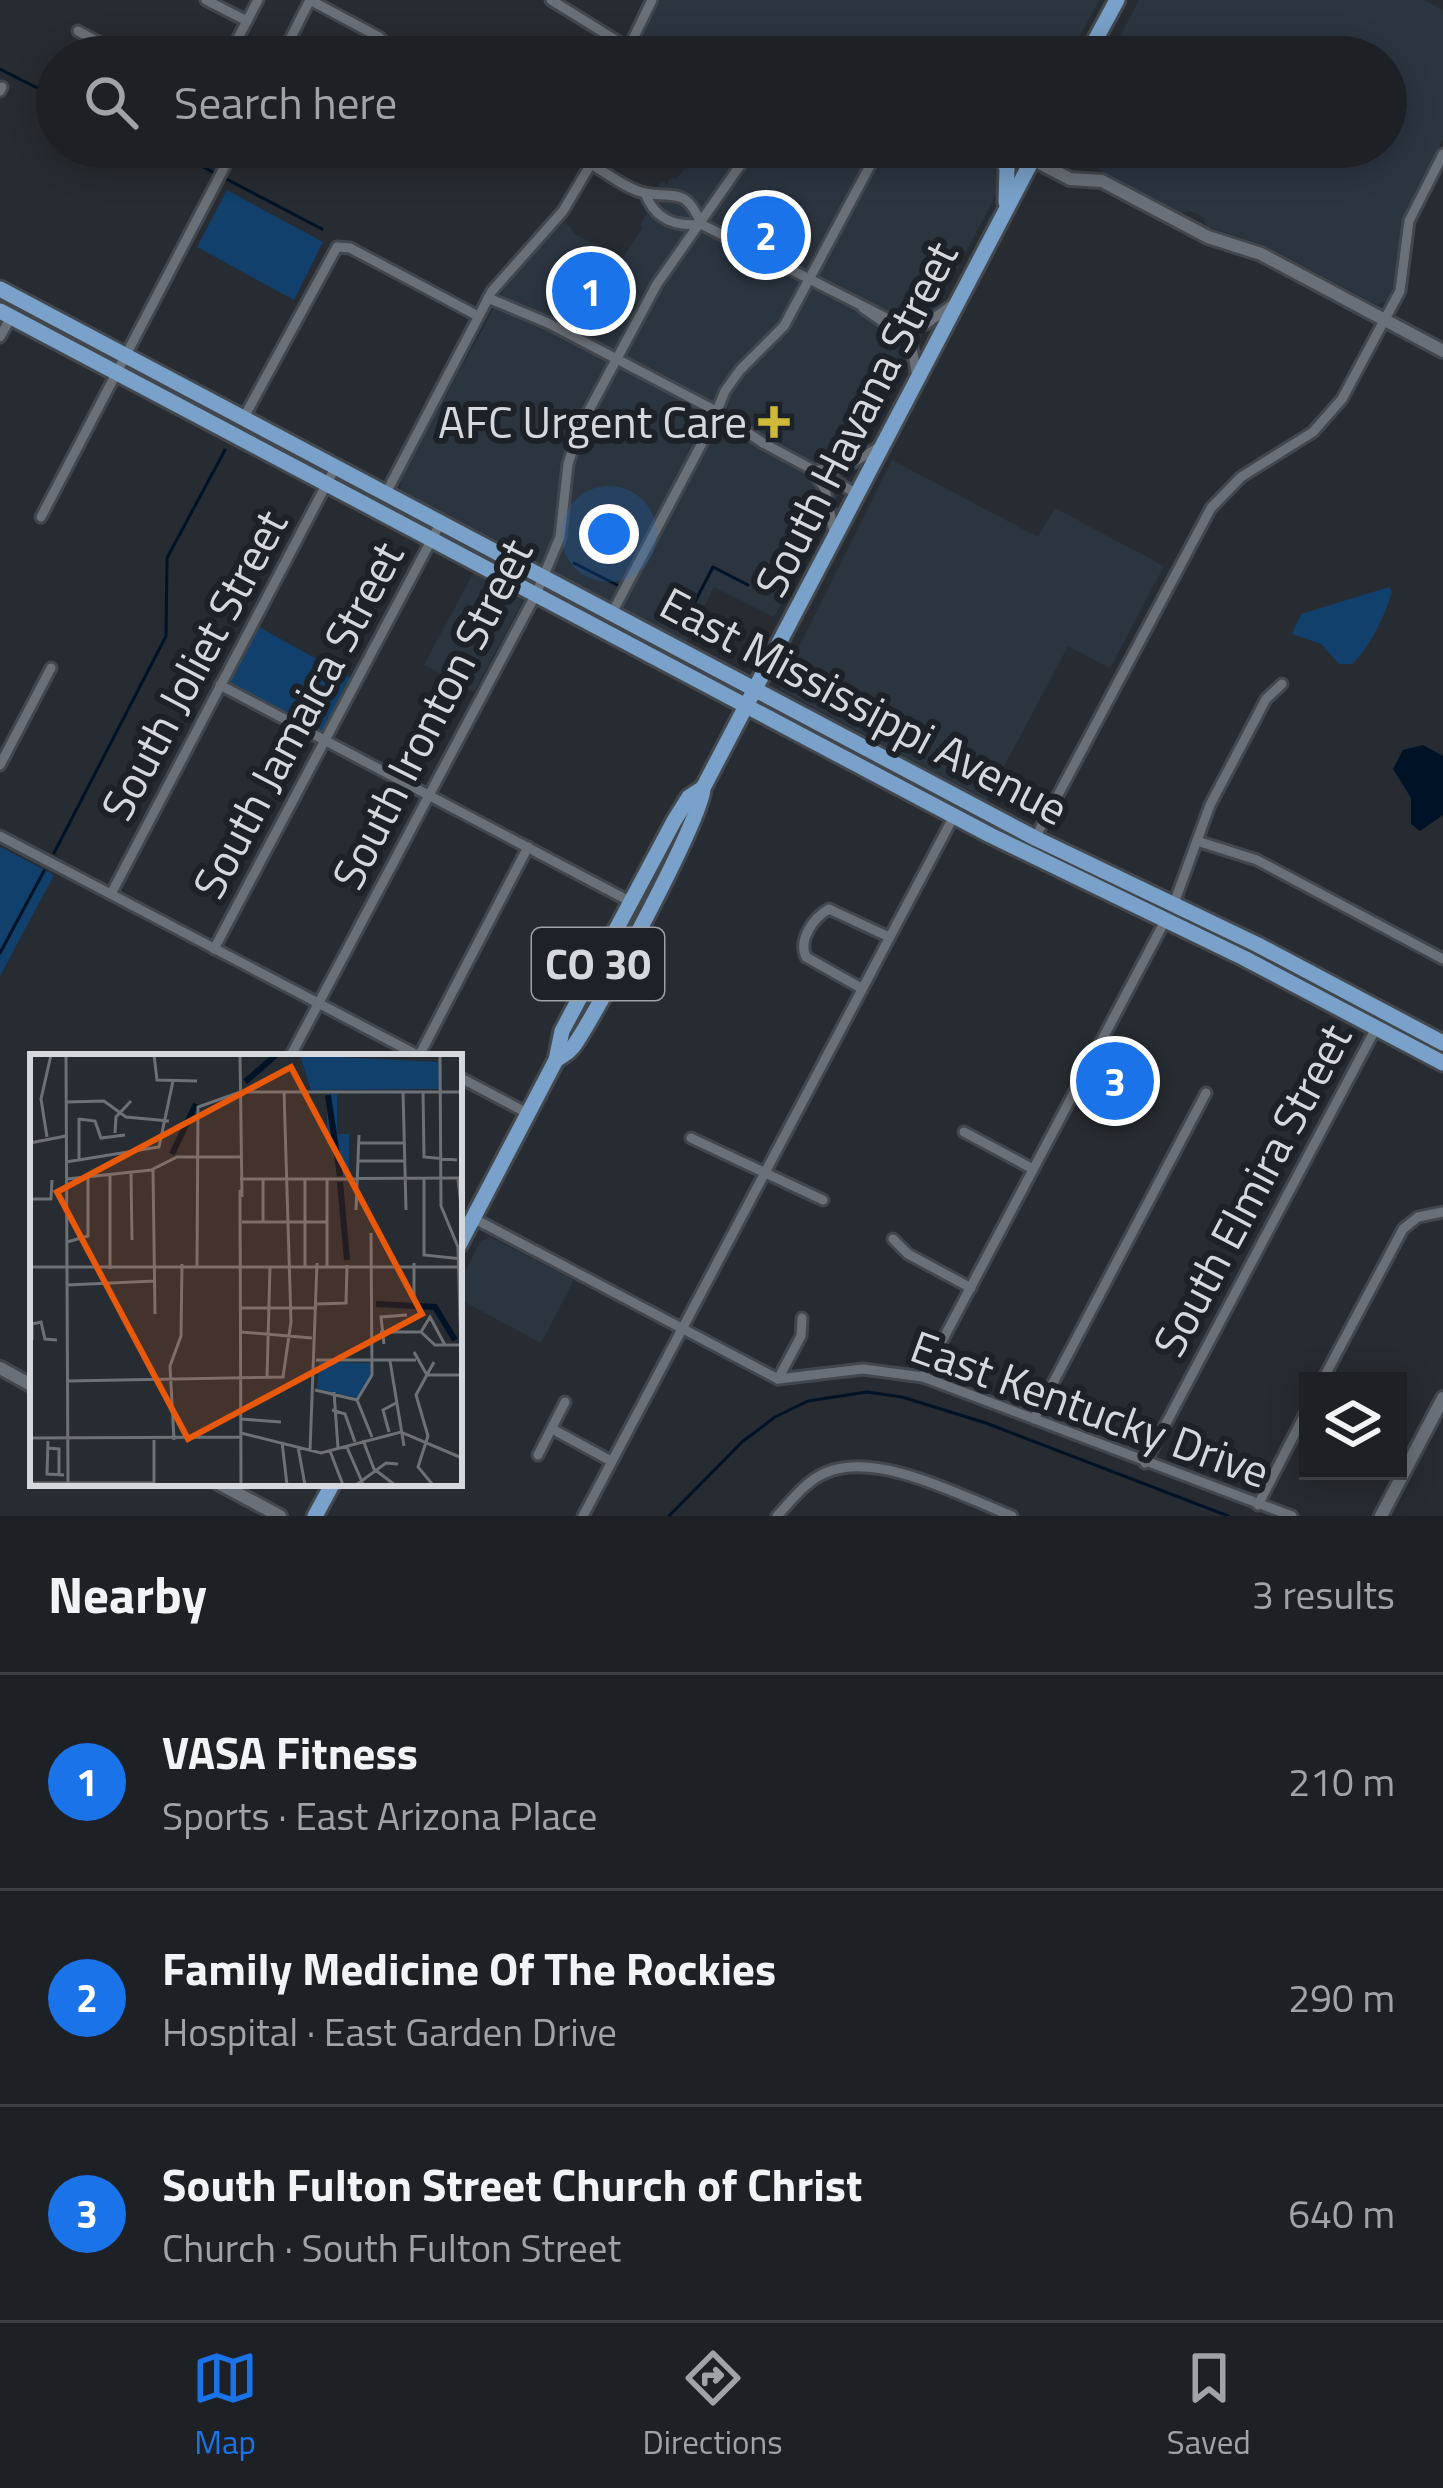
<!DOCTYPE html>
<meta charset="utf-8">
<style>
body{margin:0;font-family:"Titillium Web",sans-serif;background:#2a2e32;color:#f1f3f6}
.controls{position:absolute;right:36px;bottom:36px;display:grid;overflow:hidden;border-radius:0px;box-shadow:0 6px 30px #0003}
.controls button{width:108px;height:108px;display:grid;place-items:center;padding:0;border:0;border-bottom:3px solid #3b3e43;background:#1d2126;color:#f1f3f6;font:60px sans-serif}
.you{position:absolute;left:609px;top:534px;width:42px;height:42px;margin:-30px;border:9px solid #fff;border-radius:50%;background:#1a73e8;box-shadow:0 0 0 18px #1a73e833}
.badge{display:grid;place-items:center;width:78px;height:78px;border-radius:50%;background:#1a73e8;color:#fff;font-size:39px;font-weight:700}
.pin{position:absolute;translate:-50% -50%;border:6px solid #fff;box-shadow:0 3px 12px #0006}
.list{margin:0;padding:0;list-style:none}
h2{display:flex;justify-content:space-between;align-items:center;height:156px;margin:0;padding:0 48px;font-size:51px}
h2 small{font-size:39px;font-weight:400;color:#a0a3a7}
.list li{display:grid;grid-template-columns:78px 1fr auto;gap:36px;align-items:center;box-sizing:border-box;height:216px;padding:0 48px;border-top:3px solid #3b3e43}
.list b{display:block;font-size:45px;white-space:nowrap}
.list p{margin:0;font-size:39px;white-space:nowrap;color:#a0a3a7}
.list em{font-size:39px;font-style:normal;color:#a0a3a7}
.icon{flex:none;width:66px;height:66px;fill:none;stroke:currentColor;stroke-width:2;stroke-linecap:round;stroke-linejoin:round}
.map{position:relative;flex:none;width:1443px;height:1516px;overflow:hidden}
.search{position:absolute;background:#1d2126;box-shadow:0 6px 30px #0003;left:36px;right:36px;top:36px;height:132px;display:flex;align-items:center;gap:30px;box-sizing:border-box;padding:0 42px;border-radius:66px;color:#a0a3a7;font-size:45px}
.sheet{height:804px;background:#1d2126}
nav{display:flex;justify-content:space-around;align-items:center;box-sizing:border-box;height:168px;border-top:3px solid #3b3e43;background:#1d2126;font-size:33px;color:#a0a3a7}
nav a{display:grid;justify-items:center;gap:6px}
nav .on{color:#1a73e8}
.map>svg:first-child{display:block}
</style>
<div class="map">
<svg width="1443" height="1516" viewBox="0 0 1443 1516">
<rect width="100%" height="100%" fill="#272c32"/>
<g fill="#2b3540">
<path d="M660,0h439l-30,57h-437z"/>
<path d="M1139,0h285l19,10v129l-41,80 -5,58 -10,24 -10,4 -111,-59 -60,-20 -2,-8 -14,-7 -10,2 -120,-64 326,-2v-90h-277z"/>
<path d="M675,147h346l-247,470 -60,-30 -28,56 -280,-146 -6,-8 1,-11 110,-201 54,-56 10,13 47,25 21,-32 -3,-2 7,-12 -5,-14 5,-9 11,-3 3,-6 6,3 3,-6 6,1 14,-16 -13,-8z"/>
<path d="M892,460l146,77 17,-29 109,58 -54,102 -42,-22 -82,154 -205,-110 -1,-5z"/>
<path d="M474,572l47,24 1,6 -48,90 -50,-27z"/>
<path d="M490,1237l84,43 -33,63 -82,-44v-16l22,-42z"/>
</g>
<g fill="#10406b">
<path d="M227,190l96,52 -29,58 -97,-53z"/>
<path d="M1389,587l3,4c-6,23 -23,58 -40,73h-13l-18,-20 -29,-10 9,-20z"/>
<path d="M257,626l96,53 -30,56 -96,-51z"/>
<path d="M1,847l53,28 -54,101v-127z"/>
</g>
<path fill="#001225" d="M1423,745l20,11v59l-23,16 -9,-7v-26l-18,-29 10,-19z"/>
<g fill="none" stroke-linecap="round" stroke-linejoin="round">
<g stroke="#001225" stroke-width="3">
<path d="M0,69l57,29"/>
<path d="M165,147l157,82"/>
<path d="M574,563l43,22"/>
<path d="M686,619l27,-52 35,18"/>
<path d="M54,853l112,-217 1,-78 58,-108"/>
<path d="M0,953l44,-82"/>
<path d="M669,1516l73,-74 33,-25 33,-16 59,-9 35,5 84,26 242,93"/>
</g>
<g stroke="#42474d" stroke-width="15">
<g id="minor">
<path d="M206,0l41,21"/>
<path d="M310,0l69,37 10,10"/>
<path d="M551,0l76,47"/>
<path d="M78,31l48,26"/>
<path d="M228,57l30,-57"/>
<path d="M281,57l29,-57"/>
<path d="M624,57l28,-57"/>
<path d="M825,57l5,-7 13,7"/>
<path d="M0,91l2,-4"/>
<path d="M1011,147l21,12"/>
<path d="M592,165c15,8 36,25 53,28 29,6 41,-7 56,31"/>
<path d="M645,193c10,27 30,34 56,31l203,103 22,-3 26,-19"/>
<path d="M488,298l60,25 168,88 47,32 93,50"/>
<path d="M863,308l48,33 5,31"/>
<path d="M0,337l12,-22"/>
<path d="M243,419l94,-172 13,1 128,68"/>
<path d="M818,470l26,-2 35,-21"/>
<path d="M815,475l10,14 9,43"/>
<path d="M385,495l107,-204 71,-80 38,-64"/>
<path d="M41,517l194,-370"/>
<path d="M612,613l98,-185 15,-37 15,-21 44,-44 96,-179"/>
<path d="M220,685l411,217"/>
<path d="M0,765l51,-97"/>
<path d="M0,836l421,221"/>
<path d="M1034,840l177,-332 30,-31 72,-45 29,-33 58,-108 9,-70 34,-67"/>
<path d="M1197,841l60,19 186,99"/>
<path d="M111,894l225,-428"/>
<path d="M1173,906l37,-101 56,-106 16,-15"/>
<path d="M214,949l227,-427"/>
<path d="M861,988l-55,-31c-8,-17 7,-39 23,-48l60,28"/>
<path d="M419,1056l109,-209"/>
<path d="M290,1057l246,-463 24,-57 8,-73 12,-37 77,-143 96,-137"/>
<path d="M459,1077l70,37"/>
<path d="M964,1132l69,37"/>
<path d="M691,1138l132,62"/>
<path d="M473,1218l305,161 85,-10 60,8 369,139"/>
<path d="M893,1239l15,15 63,34"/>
<path d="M923,1377l242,-456"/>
<path d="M778,1379l23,-43 1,-18"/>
<path d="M1322,1381l81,-152 15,-12 25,-5"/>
<path d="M1034,1419l172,-326"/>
<path d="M554,1430l57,31"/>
<path d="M538,1455l27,-53"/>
<path d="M1145,1463l231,-435"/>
<path d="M1258,1505l50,-97"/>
<path d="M583,1516l371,-700"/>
<path d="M777,1516c14,-15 29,-35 48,-43 52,-23 138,24 187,43"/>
</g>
</g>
<g stroke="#42474d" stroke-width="18">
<g id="tertiary">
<path d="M1032,159l38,20 32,2 106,56 53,17 182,97"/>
<path d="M0,1368l33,18"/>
<path d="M218,1483l62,33"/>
<path d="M1381,1516l62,-118"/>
</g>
</g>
<g stroke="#42474d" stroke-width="21">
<g id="primary">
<path d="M1086,57l31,-57"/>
<path d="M999,147l8,22 -1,33"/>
<path d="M0,289l1035,549 223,107 185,98"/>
<path d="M0,311l990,524 254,123 199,105"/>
<path d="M556,1060c9,-6 16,-10 21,-19 22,-33 127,-226 126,-253l336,-641"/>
<path d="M459,1245l97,-185 6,-29 112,-210 15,-24 14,-9"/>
<path d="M315,1516l18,-33"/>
</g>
</g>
<use href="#minor" stroke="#697077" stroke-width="9"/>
<use href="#tertiary" stroke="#697077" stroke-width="12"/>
<use href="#primary" stroke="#79a1c9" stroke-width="15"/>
</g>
<path fill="#ceb938" stroke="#1d2228" stroke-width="4.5" d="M768 404h12v12h12v12h-12v12h-12v-12h-12v-12h12z"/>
<g text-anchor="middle" stroke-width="12" stroke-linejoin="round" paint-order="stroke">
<rect fill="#1d2228" stroke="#9ea2a7" stroke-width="3" x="532" y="928" width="132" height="72" rx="9"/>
<g font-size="42" font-weight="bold" fill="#d5d9dd">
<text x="598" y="979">CO 30</text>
</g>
<g font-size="45" fill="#d5d9dd" stroke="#1d2228">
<text transform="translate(856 419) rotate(-63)" y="16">South Havana Street</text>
<text transform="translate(194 665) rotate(-62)" y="16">South Joliet Street</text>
<text transform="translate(864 706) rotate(28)" y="16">East Mississippi Avenue</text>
<text transform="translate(432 714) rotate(-63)" y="16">South Ironton Street</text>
<text transform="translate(298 720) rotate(-62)" y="16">South Jamaica Street</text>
<text transform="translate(1252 1190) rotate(-62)" y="16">South Elmira Street</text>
<text transform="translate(1090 1409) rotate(20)" y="16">East Kentucky Drive</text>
</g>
<g font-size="45" fill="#d5d9dd" stroke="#1d2228" text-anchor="end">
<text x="747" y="438">AFC Urgent Care</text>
</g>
</g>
<g transform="translate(30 1054)">
<rect width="432" height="432" fill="#272c32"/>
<path d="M270,1l139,7v27l-128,1zM297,40h10v40h12v42h-11v-31l-11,-1zM289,308l51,1 1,13 -14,22 -40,-9z" fill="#10406b"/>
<path fill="none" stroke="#001225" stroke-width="6" d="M215,28l31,-27M298,41l12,81M142,100l24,-50M310,128l7,78M346,250l59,3 20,33"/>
<path fill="none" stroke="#6d7176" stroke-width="3" d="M36,1l2,430M124,1l3,25 40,1M210,1l2,142M410,1l1,151 17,41 4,140M373,37l3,119M393,37l1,66 33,3M36,48l38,-1 22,16 43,4M49,64v43M49,65l16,2 6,17 24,-3M85,79l1,-16 15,-16M17,83l-6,-38 10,-44M0,89l36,-7M329,89h46M329,107h47M36,108l93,-15 14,-66M123,116l2,144M101,119l1,67M80,121v94M233,124v44M297,124v89M394,124v77l38,4M428,124l4,38M37,125l84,-9 26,-13h63M210,125l222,-1M210,136l1,295M0,145h21l1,-19M326,156l3,-75M212,168h85M37,188l21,-6v-58M0,213h432M167,213l1,-160 42,-15h222M275,213v-89M37,231l88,-4M384,246v-37M287,250l29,-1 1,-38M210,254h77M211,278l71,6M350,278h41l14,13h27M391,278l9,-15 15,28M2,286v-16l9,-2 4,17 12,1M354,290l-3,-27 26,-2M384,298l13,23h32M286,306h100M360,307l14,85M237,324l3,-111M37,327l216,-4 8,-55 -7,-231M285,336l42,10M304,338l4,56M327,346l15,-25 -1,-142M327,346l15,37M302,356l13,4 10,28M211,365l40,3M359,378l-6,-22 15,-8M211,379l80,20 80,-21 61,26M0,384l211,-1M124,386v45M144,386l-4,-74 11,-30 1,-72M333,386l11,29 21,16M18,387l-1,33 17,1M252,388l5,43M316,391l17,39M268,393l7,38M17,394l12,1v26M280,397l7,-188M300,397l13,34M0,429h124M326,431l30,-22 12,1M403,431l-15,-18 10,-31 -12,-41 18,-33"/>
<path fill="#e8590c" fill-opacity="0.15" stroke="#e8590c" stroke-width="6" d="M261,13l131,247 -234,125 -131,-247z"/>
<rect width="432" height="432" fill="none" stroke="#d5d9dd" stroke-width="6"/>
</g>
</svg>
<div class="controls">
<button><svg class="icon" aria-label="layers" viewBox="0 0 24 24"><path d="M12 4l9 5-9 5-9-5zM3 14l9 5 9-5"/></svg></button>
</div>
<div class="you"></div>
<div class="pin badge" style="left:591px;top:291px">1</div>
<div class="pin badge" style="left:766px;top:235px">2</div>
<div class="pin badge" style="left:1115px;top:1081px">3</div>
<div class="search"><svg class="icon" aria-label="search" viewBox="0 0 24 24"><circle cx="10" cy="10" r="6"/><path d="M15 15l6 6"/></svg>Search here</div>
</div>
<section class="sheet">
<h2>Nearby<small>3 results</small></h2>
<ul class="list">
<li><span class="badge">1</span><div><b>VASA Fitness</b><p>Sports · East Arizona Place</p></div><em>210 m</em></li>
<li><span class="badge">2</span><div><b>Family Medicine Of The Rockies</b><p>Hospital · East Garden Drive</p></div><em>290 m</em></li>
<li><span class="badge">3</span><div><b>South Fulton Street Church of Christ</b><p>Church · South Fulton Street</p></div><em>640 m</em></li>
</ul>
</section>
<nav>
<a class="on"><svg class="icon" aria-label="map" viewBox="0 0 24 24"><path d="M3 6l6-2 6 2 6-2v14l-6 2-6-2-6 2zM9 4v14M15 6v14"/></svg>Map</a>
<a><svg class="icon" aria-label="directions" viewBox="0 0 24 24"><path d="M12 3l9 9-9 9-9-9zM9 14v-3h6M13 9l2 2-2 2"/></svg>Directions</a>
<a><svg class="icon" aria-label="saved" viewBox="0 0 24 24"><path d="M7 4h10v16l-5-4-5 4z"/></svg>Saved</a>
</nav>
